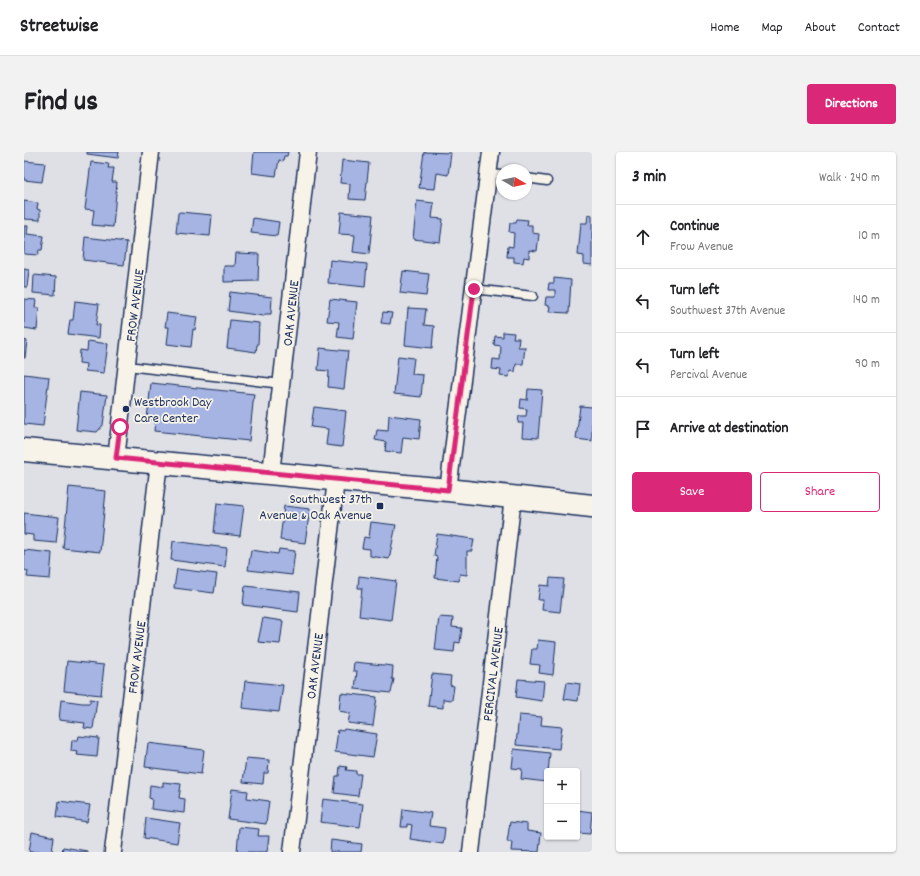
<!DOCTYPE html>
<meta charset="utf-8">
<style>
body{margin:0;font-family:Dekko,sans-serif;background:#f2f2f2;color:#202124}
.controls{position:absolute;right:12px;bottom:12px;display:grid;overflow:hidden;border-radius:4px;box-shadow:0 1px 3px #0004}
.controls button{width:36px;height:36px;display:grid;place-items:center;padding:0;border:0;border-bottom:1px solid #e0e0e0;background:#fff;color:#202124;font:20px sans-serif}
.compass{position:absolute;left:472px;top:12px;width:36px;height:36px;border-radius:50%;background:#fff;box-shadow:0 1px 3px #0004;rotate:99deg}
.stop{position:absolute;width:12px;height:12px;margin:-9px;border:3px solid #db2777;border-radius:50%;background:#fff}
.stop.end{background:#db2777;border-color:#fff;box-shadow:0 1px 4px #0008}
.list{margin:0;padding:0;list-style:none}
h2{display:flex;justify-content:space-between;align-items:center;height:52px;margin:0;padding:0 16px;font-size:17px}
h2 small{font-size:13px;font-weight:400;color:#757577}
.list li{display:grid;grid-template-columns:26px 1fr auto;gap:12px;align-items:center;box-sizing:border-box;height:64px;padding:0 16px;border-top:1px solid #e0e0e0}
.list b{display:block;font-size:15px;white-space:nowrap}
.list p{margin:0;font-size:13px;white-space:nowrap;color:#757577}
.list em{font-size:13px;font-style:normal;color:#757577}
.actions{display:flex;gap:8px;padding:12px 16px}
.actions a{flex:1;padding:9px 0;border:1px solid #db2777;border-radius:4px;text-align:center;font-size:14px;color:#db2777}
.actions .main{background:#db2777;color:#fff}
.icon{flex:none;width:22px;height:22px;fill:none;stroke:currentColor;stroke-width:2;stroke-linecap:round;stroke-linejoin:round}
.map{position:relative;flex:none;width:568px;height:700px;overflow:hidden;border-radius:4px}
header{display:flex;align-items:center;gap:24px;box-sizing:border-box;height:56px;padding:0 20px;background:#fff;border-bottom:1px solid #e0e0e0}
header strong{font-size:19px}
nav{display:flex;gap:22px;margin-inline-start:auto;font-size:14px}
.intro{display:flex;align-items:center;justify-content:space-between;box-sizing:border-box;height:96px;padding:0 24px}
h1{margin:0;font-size:28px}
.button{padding:10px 18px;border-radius:4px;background:#db2777;color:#fff;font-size:14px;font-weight:700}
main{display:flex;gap:24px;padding:0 24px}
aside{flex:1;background:#fff;border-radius:4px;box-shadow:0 1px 3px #0004}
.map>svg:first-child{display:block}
</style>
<header>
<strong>Streetwise</strong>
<nav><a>Home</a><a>Map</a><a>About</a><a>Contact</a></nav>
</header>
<div class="intro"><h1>Find us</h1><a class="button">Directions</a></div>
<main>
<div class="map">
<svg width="568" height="700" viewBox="0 0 568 700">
<rect width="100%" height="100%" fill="#dee0e6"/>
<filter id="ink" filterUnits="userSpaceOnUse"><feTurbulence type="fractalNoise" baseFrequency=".025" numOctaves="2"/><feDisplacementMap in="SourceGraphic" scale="8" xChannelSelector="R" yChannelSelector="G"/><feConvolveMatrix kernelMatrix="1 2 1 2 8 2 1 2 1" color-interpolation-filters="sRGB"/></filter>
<g filter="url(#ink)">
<g fill="#a5b4e3" stroke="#1b2f5e">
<path d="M63,0h32l-1,6 -31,-4z"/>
<path d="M230,0h34l-1,4h-3l-1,5 -4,-1 -3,16 -24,-3z"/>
<path d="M400,0l27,1 -3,22 -11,-2 -2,16 -16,-1z"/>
<path d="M318,8l27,3 -4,37 -16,-1 1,-15 -10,-1z"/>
<path d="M0,9l21,2 -3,19 -18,-2z"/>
<path d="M67,10l18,2 -1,4h6l-2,14h5l-4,45 -21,-2 2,-15 -9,-1z"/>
<path d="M0,49l14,2 -1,6 3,1v10l-16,-1z"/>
<path d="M393,49l17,2 -2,15 11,1 -3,23 -27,-3z"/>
<path d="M156,60l32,3 -2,21 -34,-3 2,-20z"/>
<path d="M317,60l32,3 -4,39 -16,-2 2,-17 -16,-1z"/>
<path d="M564,62l4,1v50l-8,-1v-8l-6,-1 3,-32h6z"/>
<path d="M229,66l26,4 -2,14 -26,-3z"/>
<path d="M493,67l11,1 -1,5h5v8l7,1 -2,17 -8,-1v8l-5,-1 -1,6 -9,-1v-5h-7l1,-11 5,1 1,-14 -5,-1 1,-9h6z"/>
<path d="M0,74h4l-1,8 17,2 -2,14h-3l-1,5 -14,-1z"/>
<path d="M61,85l42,5 -3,23 -41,-5z"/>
<path d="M212,101l23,1 -1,27 -34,1v-16h11z"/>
<path d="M306,108l37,4 -2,23 -37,-4z"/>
<path d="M0,117l5,1 -2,17h-3z"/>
<path d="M379,119l26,3 -3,22 -26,-3z"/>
<path d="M10,123l22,2 -1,18 -22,-2z"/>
<path d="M530,126l17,2 -2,33 -20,-1 1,-6 -5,-1 1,-8h9v-7h-7l1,-7h5z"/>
<path d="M206,140l42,5 -1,17h-6l-1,2 -36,-5z"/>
<path d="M0,147l12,1 -1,8h4l-2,22 -13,-2z"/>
<path d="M306,147l27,3 -4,37 -16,-2 2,-15 -12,-1z"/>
<path d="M51,149l24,3 -3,21h4l-1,13 -31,-4 2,-14h3z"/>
<path d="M384,156l18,1 -2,16 10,1 -2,22 -27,-3z"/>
<path d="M359,160l9,1 -2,11 -9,-1z"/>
<path d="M143,161l30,4 -2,13 -2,-1 -2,18 -24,-3 2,-17h-4z"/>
<path d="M206,168l29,3 -1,22h-1l-1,7 -29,-4z"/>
<path d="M479,180l11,1 -1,5h6l-1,9h7l-2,17h-7l-1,8 -5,-1 -1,6 -9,-1 1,-6 -9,-1 1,-10 7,1 1,-14 -7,-1 1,-9 8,1z"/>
<path d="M0,188l3,1 -2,17h-1z"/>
<path d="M64,189l20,3 -4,29 -19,-2 1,-7 -7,-1 1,-13 7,1z"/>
<path d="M296,196l28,3 -4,38 -16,-2 1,-16 -11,-1z"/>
<path d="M374,204l16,2 -2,16 11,1 -2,22 -27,-3z"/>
<path d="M0,222l25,3 -6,49 -19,-2z"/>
<path d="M127,231l103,11 -5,47 -95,-10 1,-11 -8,-1z"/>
<path d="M504,237l14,1 -4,48 -16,-1 1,-14h-5l1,-7h7l1,-7 -7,-1 1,-9 6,1z"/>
<path d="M56,240l27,3 -4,30 -6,7 -21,-2z"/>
<path d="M556,254l12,1v34l-16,-2z"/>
<path d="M290,255l32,4 -4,36 -16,-2 2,-16 -17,-2z"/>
<path d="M365,263l32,4 -2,20 -16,-2 -2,16 -16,-2 1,-9 -11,-2 2,-10 11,1z"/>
<path d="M45,335l37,4 -6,61 -37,-4z"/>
<path d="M193,351l27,3 -4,30 -26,-3z"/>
<path d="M260,354l26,3 -5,34 -25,-3z"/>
<path d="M0,361l35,4 -3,26 -23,-2v-6l-9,-1z"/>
<path d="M347,370l25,3 -7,34 -19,-3v-7l-8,-1 2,-11 5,1z"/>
<path d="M413,382l37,5 -2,12h-5v24l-7,-1 -1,7 -24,-3 2,-21 -3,-1z"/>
<path d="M149,389l54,7 -2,19 -54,-7z"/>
<path d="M255,397l16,2 -3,24 -44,-5 3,-20 27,4z"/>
<path d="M0,398l28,3 -2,26 -23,-2 1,-6 -4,-1z"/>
<path d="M153,417l40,5 -3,19 -40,-5z"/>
<path d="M335,424l37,5 -5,39 -32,-4 3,-28h-4z"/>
<path d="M526,426l14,1 -4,33 -18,-2 1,-10h-5l2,-15 9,1z"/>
<path d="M221,434l55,6 -2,20 -55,-7z"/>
<path d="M415,465l14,1 -1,9 10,1 -2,15 -5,-1 -1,10 -19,-2z"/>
<path d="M239,466l20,3 -3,23 -22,-2z"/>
<path d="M514,488l18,2 -3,33 -14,-2 1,-8 -10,-1 2,-15h5z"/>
<path d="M43,509l37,4 -3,30 -37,-4z"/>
<path d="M330,510l39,4 -1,13h2l-3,14 -36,-4 2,-18h-4z"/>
<path d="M408,522l19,2 -1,9 4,1 -2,14 -9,-1v9l-15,-2z"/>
<path d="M494,527l26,2 -2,20 -26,-4z"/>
<path d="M221,529l38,4 -4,27 -37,-4z"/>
<path d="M543,530l13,2 -2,17 -14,-2z"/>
<path d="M317,541l36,4 -4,29 -25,-3 2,-10 -11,-2z"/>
<path d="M66,547l7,1 -4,29 -9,-1 1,-5 -26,-3 2,-20 21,3h8z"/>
<path d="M495,563l23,2 -1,8 21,2 -3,22 -43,-4z"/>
<path d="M320,577l33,5 -4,23 -38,-5 3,-22 5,1z"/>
<path d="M55,584l20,2 -2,19 -20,-2 1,-3 -7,-1 1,-11h6z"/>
<path d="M124,591l56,7 -3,24 -56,-7z"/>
<path d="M490,597l36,4 -3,29 -26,-3 1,-10 -10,-1z"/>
<path d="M222,606l23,2 -1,13h-4l-1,11 -20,-2z"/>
<path d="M316,614l7,1 -1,3 10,1v3h5l-3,22 -24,-3 2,-17h3z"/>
<path d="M139,630l18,2 -2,14 6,1 -1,14 -33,-4 1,-10 -3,-1 1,-13 13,2z"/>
<path d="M208,637l16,2 -1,7 22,3 -3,23 -38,-5z"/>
<path d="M299,647l40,5 -3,23 -40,-5z"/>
<path d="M35,649l31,4 -3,17 -30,-5z"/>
<path d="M379,657l28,4 -2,13 16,2 -2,16 -33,-5 2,-14 -5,-1v3h-6z"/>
<path d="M553,658l15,2 -2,22 -13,-1z"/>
<path d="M122,666l34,5 -3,20 -33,-5z"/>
<path d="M486,670l17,2v7l14,2 -2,19 -28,-1 1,-9h-5z"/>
<path d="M215,675l20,2 -1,7h11l-2,16h-30z"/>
<path d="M8,680l22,5 -2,15h-23z"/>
<path d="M307,688l31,4 -1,8h-31z"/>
<path d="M39,695l24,4v1h-25z"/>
</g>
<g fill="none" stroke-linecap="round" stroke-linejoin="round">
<g stroke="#1b2f5e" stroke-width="11">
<g id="service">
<path d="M464,22l14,1"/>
<path d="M502,26l21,3"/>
<path d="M450,137l59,7"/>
<path d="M103,214l155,18"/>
</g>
</g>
<g stroke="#1b2f5e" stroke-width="19">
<g id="minor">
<path d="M92,307l35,-307"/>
<path d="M247,321l37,-321"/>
<path d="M424,338l43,-338"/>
<path d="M89,700l46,-390"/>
<path d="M268,700l44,-372"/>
<path d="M447,700l42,-355"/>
</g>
</g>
<g stroke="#1b2f5e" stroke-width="25">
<path id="secondary" d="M0,298l424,40 144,16"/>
</g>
<use href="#service" stroke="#f7f3e8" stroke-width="8"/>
<use href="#minor" stroke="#f7f3e8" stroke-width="16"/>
<use href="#secondary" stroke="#f7f3e8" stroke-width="22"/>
</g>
</g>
<g fill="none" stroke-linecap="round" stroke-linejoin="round" filter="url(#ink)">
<path stroke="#db2777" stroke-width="5" d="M96,275l-4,31 332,32 26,-201"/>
</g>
<g fill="#1b2f5e" stroke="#f7f3e8" stroke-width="1.5">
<circle cx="102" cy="257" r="4"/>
<rect x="352" y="350" width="8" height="8" rx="2"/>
</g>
<g text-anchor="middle" stroke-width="3.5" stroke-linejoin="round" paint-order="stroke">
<g font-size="14" fill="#1b2f5e" stroke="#f7f3e8">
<text transform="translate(110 153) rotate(-83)" y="5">FROW AVENUE</text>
<text transform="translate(266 161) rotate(-84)" y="5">OAK AVENUE</text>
<text transform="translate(112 505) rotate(-83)" y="5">FROW AVENUE</text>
<text transform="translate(290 514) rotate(-83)" y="5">OAK AVENUE</text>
<text transform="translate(468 522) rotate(-83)" y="5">PERCIVAL AVENUE</text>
</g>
<g font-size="14" fill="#1b2f5e" stroke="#f7f3e8" text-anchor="start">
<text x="110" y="254">Westbrook Day<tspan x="110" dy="16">Care Center</tspan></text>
<text x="348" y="351" text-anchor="end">Southwest 37th<tspan x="348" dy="16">Avenue &amp; Oak Avenue</tspan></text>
</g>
</g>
</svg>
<div class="controls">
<button>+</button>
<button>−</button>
</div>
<svg class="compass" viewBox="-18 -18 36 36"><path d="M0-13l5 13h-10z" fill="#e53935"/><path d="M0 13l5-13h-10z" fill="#757577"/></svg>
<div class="stop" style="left:96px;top:275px"></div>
<div class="stop end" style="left:450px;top:137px"></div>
</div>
<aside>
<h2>3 min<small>Walk · 240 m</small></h2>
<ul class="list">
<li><svg class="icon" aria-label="ahead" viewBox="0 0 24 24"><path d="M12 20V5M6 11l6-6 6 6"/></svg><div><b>Continue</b><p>Frow Avenue</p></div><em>10 m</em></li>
<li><svg class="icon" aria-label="left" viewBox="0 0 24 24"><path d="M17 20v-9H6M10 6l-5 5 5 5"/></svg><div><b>Turn left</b><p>Southwest 37th Avenue</p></div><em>140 m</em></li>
<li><svg class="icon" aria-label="left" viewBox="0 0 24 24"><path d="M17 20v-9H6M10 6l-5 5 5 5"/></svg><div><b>Turn left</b><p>Percival Avenue</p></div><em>90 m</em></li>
<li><svg class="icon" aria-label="arrive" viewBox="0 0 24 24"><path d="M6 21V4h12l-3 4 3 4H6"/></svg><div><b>Arrive at destination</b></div></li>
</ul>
<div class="actions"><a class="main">Save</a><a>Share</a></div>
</aside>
</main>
